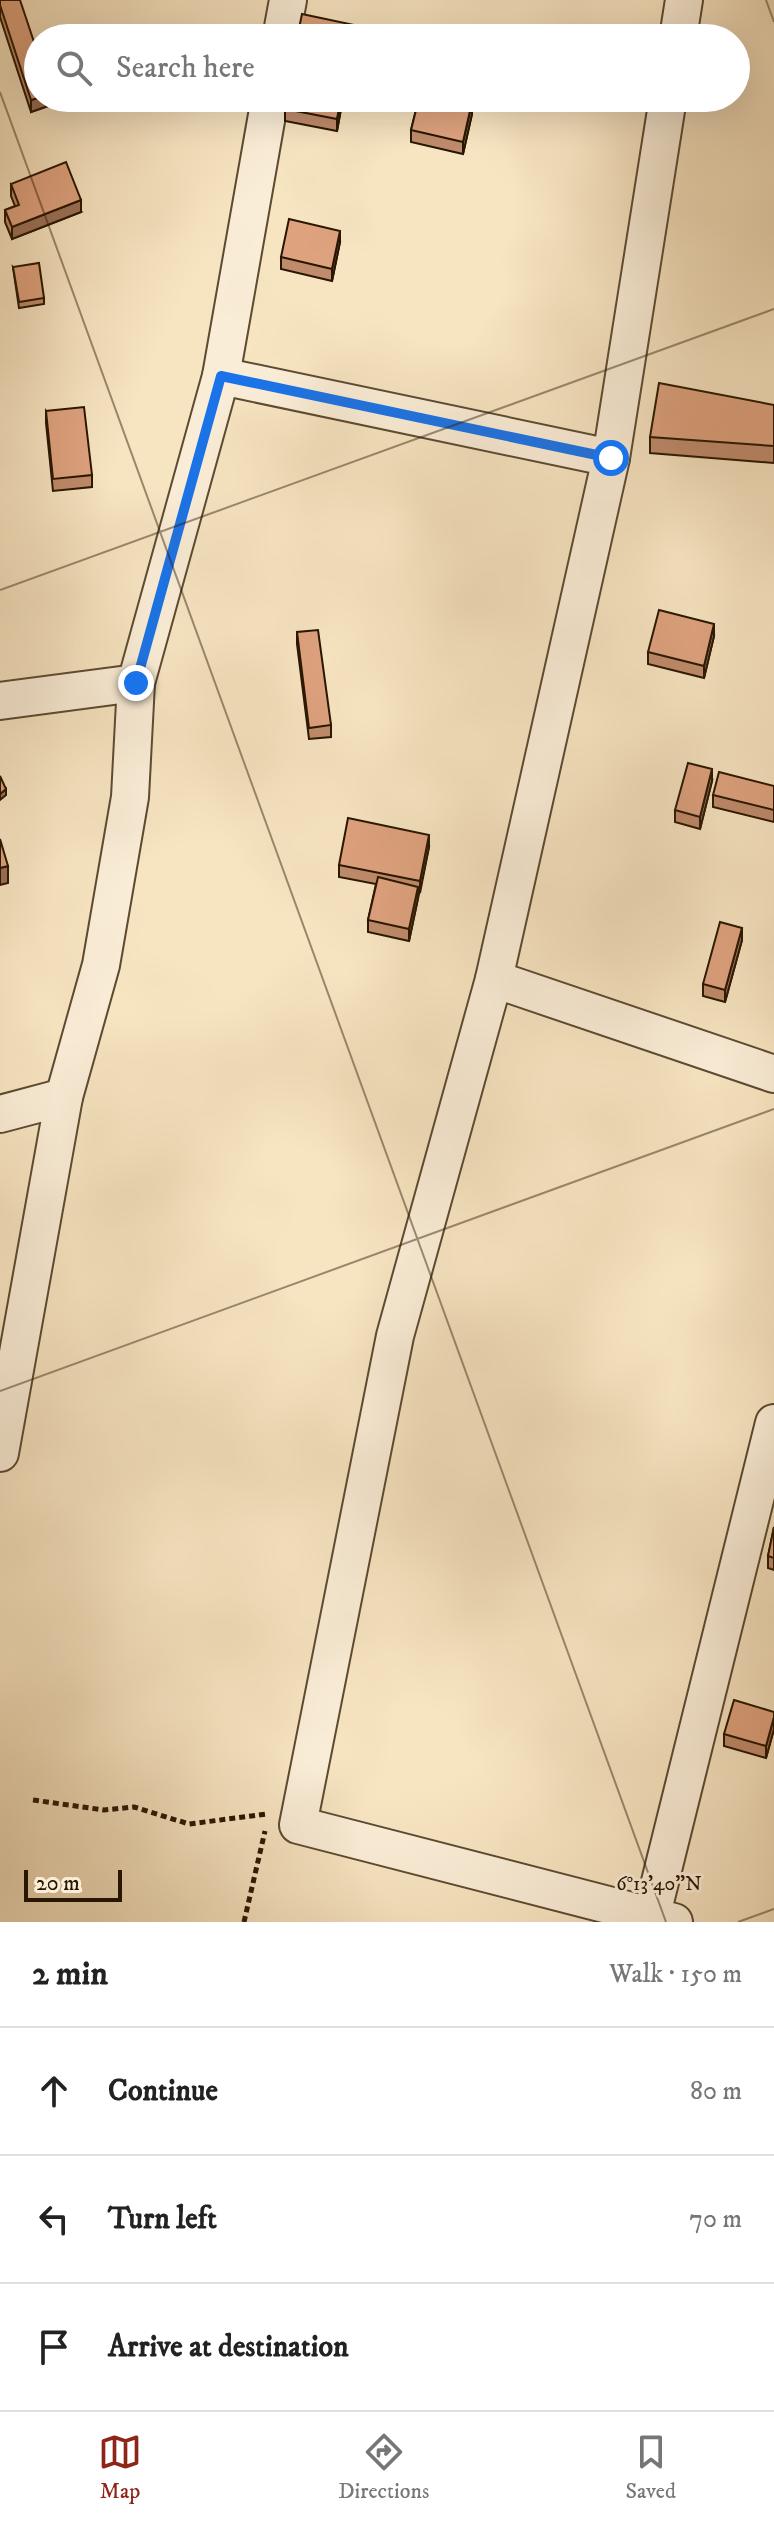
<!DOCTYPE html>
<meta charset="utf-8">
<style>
body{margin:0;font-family:"IM FELL DW Pica",serif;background:#f2f2f2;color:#222}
.scale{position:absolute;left:24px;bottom:20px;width:98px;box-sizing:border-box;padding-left:8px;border:4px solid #291601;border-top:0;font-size:22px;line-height:28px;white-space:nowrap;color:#291601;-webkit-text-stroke:6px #faedd7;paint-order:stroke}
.stop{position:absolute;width:24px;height:24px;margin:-18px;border:6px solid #1a73e8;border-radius:50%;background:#fff}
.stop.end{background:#1a73e8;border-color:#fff;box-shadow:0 2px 8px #0008}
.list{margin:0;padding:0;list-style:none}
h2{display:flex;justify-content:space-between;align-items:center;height:104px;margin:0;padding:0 32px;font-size:34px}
h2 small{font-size:26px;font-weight:400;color:#767676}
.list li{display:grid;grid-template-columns:52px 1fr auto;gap:24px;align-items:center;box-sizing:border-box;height:128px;padding:0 32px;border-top:2px solid #e0e0e0}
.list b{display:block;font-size:30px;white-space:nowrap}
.list em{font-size:26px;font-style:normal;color:#767676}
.icon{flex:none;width:44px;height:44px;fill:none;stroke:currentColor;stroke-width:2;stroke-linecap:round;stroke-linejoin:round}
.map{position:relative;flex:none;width:774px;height:1922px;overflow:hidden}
.search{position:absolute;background:#fff;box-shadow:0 8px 32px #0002;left:24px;right:24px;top:24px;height:88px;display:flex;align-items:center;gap:20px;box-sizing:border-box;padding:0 28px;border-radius:44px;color:#767676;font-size:30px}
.sheet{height:488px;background:#fff}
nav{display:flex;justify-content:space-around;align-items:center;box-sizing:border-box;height:112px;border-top:2px solid #e0e0e0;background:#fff;font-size:22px;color:#767676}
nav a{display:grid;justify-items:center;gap:4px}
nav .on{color:#8f2418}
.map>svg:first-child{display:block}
</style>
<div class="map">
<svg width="774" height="1922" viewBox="0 0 774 1922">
<rect width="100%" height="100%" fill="#f7e4c1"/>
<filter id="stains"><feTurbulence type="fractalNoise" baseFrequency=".0025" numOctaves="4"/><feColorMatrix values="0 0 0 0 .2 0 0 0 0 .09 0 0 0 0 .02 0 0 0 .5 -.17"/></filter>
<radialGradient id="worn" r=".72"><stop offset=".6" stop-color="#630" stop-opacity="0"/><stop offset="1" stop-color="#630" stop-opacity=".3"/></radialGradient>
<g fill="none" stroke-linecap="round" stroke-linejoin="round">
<g stroke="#5c4a31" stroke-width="40">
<g id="street">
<path d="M281,38l7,-38"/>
<path d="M678,38l6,-38"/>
<path d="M668,98l-57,360 -117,521 -99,357 -97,489 376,97"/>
<path d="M221,376l390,82"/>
<path d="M0,701l136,-18"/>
<path d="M494,979l280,95"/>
<path d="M0,1114l64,-17"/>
<path d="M0,1453l64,-356 37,-132 29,-168 6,-114 85,-307 49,-278"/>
<path d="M650,1922l124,-499"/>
</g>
</g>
<g stroke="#291601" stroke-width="5" stroke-dasharray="6 4" stroke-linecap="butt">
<path d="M33,1800l71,10 30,-3 55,17 78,-10"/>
<path d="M244,1922l21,-91"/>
</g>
<use href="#street" stroke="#faedd7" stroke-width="36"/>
</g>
<g fill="#bf8b6c" stroke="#291601" stroke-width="2">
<path d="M0,0l51,98v7l-20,7 -31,-95z"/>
<path d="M343,98l-6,33 -52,-10v-12z"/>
<path d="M419,98h57l-3,10h-1v6l-9,40 -52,-12v-12z"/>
<path d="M11,184l70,28 -69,27 -7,-17v-12l10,-4 -4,-10z"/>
<path d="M340,242l-8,39 -51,-12v-12z"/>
<path d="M13,267l31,31v6l-25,4z"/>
<path d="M774,405v58l-124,-10v-16z"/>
<path d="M46,411l46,64v12l-39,4 -7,-68z"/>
<path d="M297,632l34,93v12l-22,2 -12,-95z"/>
<path d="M714,636l-10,42 -56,-14v-12z"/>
<path d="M712,781l-12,48 -25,-7v-12z"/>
<path d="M774,786v36l-61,-15v-12z"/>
<path d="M429,847l-20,94 -41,-9v-12l8,-36 -37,-7v-12z"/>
<path d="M742,940l-17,62 -22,-6v-12z"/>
<path d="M774,1527v43l-6,-2v-12z"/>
<path d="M774,1712v17l-8,29 -42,-12v-12z"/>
</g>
<g fill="#9b7158" stroke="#291601" stroke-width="2">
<path d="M38,98h13v7l-20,7v-12z"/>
<path d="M341,98h2l-6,33v-12z"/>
<path d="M472,102v12l-9,40v-12z"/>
<path d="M81,200v12l-69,27v-12z"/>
<path d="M340,231v11l-8,39v-12z"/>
<path d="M714,624v12l-10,42v-12z"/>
<path d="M712,769v12l-12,48v-12z"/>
<path d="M6,789v6l-6,5v-6z"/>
<path d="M429,835v12l-9,46v-12z"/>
<path d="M8,866v17l-8,2v-17z"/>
<path d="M418,887v11l-9,43v-12z"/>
<path d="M742,928v12l-17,62v-12z"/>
<path d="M774,1717v12l-8,29v-12z"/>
</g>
<g fill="#dea27e" stroke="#291601" stroke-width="2">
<path d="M0,0h20l18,54v44l-7,2 -31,-95z"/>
<path d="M302,14l52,11 -3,13h-54z"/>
<path d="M287,98h54l-4,21 -52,-10z"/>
<path d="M419,98h36l17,4 -9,40 -52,-12z"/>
<path d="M66,162l15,38 -69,27 -7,-17 14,-5 -8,-21z"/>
<path d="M289,219l51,12 -8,38 -51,-12z"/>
<path d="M39,263l5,35 -25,4 -6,-35z"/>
<path d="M659,383l115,22v41l-124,-9z"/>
<path d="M84,407l8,68 -39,4 -7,-68z"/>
<path d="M659,610l55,14 -10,42 -56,-14z"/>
<path d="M318,630l13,95 -22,3 -12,-96z"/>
<path d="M688,763l24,6 -12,48 -25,-7z"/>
<path d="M719,772l55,14v24l-61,-15z"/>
<path d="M0,776l6,13 -6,5z"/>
<path d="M348,818l81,17 -9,46 -81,-16z"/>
<path d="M0,839l8,27 -8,2z"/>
<path d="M378,877l40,10 -9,42 -41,-9z"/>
<path d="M720,922l22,6 -17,62 -22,-6z"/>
<path d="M774,1527v31l-6,-2z"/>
<path d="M734,1700l40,12v5l-8,29 -42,-12z"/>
</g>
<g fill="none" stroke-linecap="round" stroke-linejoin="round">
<path stroke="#1a73e8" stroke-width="10" d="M136,683l85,-307 390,82"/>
</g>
<path fill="none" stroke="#291601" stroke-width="2" stroke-opacity="0.45" d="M766,0l8,22M0,92l666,1830M0,590l774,-281M0,1391l774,-282M738,1922l36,-13"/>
<g font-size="20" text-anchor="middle" fill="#291601" stroke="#faedd7" stroke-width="6" stroke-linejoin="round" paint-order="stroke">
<text x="659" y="1890">6°13'40"N</text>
</g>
<rect width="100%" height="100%" filter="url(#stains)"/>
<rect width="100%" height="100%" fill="url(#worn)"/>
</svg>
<div class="scale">20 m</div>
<div class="stop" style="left:611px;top:458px"></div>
<div class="stop end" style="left:136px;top:683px"></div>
<div class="search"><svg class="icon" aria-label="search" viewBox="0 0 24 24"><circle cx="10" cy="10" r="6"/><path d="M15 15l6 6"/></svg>Search here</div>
</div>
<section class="sheet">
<h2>2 min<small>Walk · 150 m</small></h2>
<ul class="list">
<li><svg class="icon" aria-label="ahead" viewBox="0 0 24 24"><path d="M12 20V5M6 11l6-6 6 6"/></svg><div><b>Continue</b></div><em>80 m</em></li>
<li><svg class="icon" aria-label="left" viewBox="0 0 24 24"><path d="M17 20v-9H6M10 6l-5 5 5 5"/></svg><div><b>Turn left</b></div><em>70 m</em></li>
<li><svg class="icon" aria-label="arrive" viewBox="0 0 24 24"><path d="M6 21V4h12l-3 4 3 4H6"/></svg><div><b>Arrive at destination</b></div></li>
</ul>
</section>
<nav>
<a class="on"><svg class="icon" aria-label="map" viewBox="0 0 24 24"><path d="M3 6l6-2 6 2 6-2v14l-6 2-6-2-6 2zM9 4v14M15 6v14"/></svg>Map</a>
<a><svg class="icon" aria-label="directions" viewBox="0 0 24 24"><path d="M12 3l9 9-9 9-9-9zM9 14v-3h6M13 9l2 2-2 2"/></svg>Directions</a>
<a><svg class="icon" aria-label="saved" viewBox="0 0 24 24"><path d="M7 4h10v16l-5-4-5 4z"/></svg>Saved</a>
</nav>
